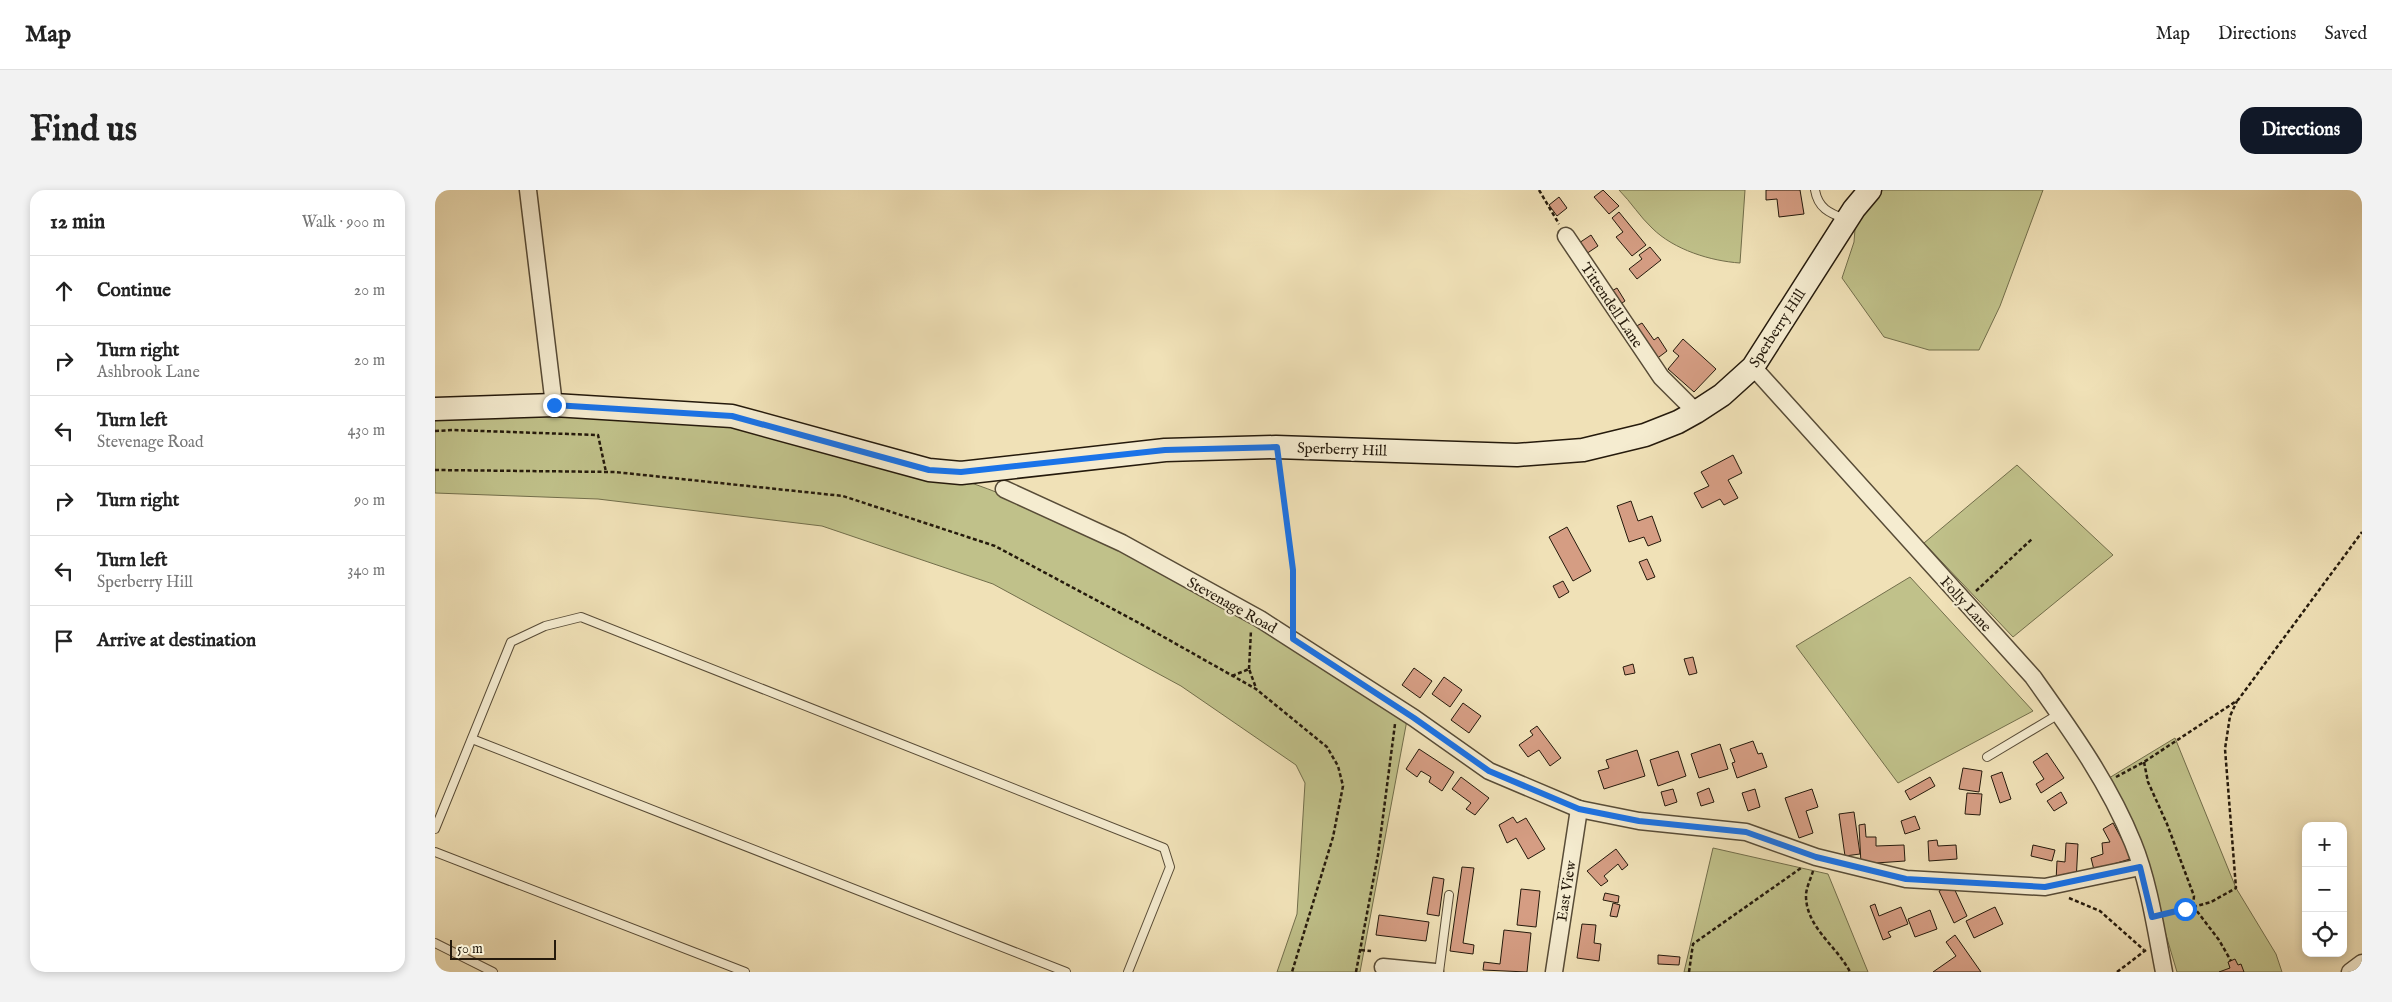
<!DOCTYPE html>
<meta charset="utf-8">
<style>
body{margin:0;font-family:"IM FELL English",serif;background:#f2f2f2;color:#222}
.controls{position:absolute;right:15px;bottom:15px;display:grid;overflow:hidden;border-radius:10px;box-shadow:0 2px 8px #0003}
.controls button{width:45px;height:45px;display:grid;place-items:center;padding:0;border:0;border-bottom:1px solid #e0e0e0;background:#fff;color:#222;font:25px sans-serif}
.scale{position:absolute;left:15px;bottom:12px;width:106px;box-sizing:border-box;padding-left:5px;border:2px solid #251a0c;border-top:0;font-size:14px;line-height:18px;white-space:nowrap;color:#251a0c;-webkit-text-stroke:4px #f5ecd0;paint-order:stroke}
.stop{position:absolute;width:15px;height:15px;margin:-11px;border:4px solid #1a73e8;border-radius:50%;background:#fff}
.stop.end{background:#1a73e8;border-color:#fff;box-shadow:0 1px 5px #0008}
.list{margin:0;padding:0;list-style:none}
h2{display:flex;justify-content:space-between;align-items:center;height:65px;margin:0;padding:0 20px;font-size:21px}
h2 small{font-size:16px;font-weight:400;color:#767676}
.list li{display:grid;grid-template-columns:32px 1fr auto;gap:15px;align-items:center;box-sizing:border-box;height:70px;padding:0 20px;border-top:1px solid #e0e0e0}
.list b{display:block;font-size:19px;white-space:nowrap}
.list p{margin:0;font-size:16px;white-space:nowrap;color:#767676}
.list em{font-size:16px;font-style:normal;color:#767676}
.icon{flex:none;width:28px;height:28px;fill:none;stroke:currentColor;stroke-width:2;stroke-linecap:round;stroke-linejoin:round}
.map{position:relative;flex:none;width:1927px;height:782px;overflow:hidden;border-radius:15px}
header{display:flex;align-items:center;gap:30px;box-sizing:border-box;height:70px;padding:0 25px;background:#fff;border-bottom:1px solid #e0e0e0}
header strong{font-size:24px}
nav{display:flex;gap:28px;margin-inline-start:auto;font-size:18px}
.intro{display:flex;align-items:center;justify-content:space-between;box-sizing:border-box;height:120px;padding:0 30px}
h1{margin:0;font-size:35px}
.button{padding:12px 22px;border-radius:15px;background:#111827;color:#fff;font-size:18px;font-weight:700}
main{display:flex;gap:30px;padding:0 30px}
aside{flex:1;background:#fff;border-radius:15px;box-shadow:0 2px 8px #0003}
.map>svg:first-child{display:block}
</style>
<header>
<strong>Map</strong>
<nav><a>Map</a><a>Directions</a><a>Saved</a></nav>
</header>
<div class="intro"><h1>Find us</h1><a class="button">Directions</a></div>
<main>
<aside>
<h2>12 min<small>Walk · 900 m</small></h2>
<ul class="list">
<li><svg class="icon" aria-label="ahead" viewBox="0 0 24 24"><path d="M12 20V5M6 11l6-6 6 6"/></svg><div><b>Continue</b></div><em>20 m</em></li>
<li><svg class="icon" aria-label="right" viewBox="0 0 24 24"><path d="M7 20v-9h11M14 6l5 5-5 5"/></svg><div><b>Turn right</b><p>Ashbrook Lane</p></div><em>20 m</em></li>
<li><svg class="icon" aria-label="left" viewBox="0 0 24 24"><path d="M17 20v-9H6M10 6l-5 5 5 5"/></svg><div><b>Turn left</b><p>Stevenage Road</p></div><em>430 m</em></li>
<li><svg class="icon" aria-label="right" viewBox="0 0 24 24"><path d="M7 20v-9h11M14 6l5 5-5 5"/></svg><div><b>Turn right</b></div><em>90 m</em></li>
<li><svg class="icon" aria-label="left" viewBox="0 0 24 24"><path d="M17 20v-9H6M10 6l-5 5 5 5"/></svg><div><b>Turn left</b><p>Sperberry Hill</p></div><em>340 m</em></li>
<li><svg class="icon" aria-label="arrive" viewBox="0 0 24 24"><path d="M6 21V4h12l-3 4 3 4H6"/></svg><div><b>Arrive at destination</b></div></li>
</ul>
</aside>
<div class="map">
<svg width="1927" height="782" viewBox="0 0 1927 782">
<rect width="100%" height="100%" fill="#f0e1b7"/>
<filter id="stains"><feTurbulence type="fractalNoise" baseFrequency=".004" numOctaves="4"/><feColorMatrix values="0 0 0 0 .2 0 0 0 0 .09 0 0 0 0 .02 0 0 0 .5 -.17"/></filter>
<radialGradient id="worn" r=".72"><stop offset=".6" stop-color="#630" stop-opacity="0"/><stop offset="1" stop-color="#630" stop-opacity=".3"/></radialGradient>
<g fill="#c0c18a" stroke="#726e4b">
<path d="M1184,0h126l-5,73c-29,-2 -66,-13 -88,-35 -12,-11 -21,-26 -33,-38z"/>
<path d="M1423,0h185l-43,116 -21,44h-50l-45,-13 -42,-59 12,-36z"/>
<path d="M157,226l141,8 226,55c39,12 75,29 112,46 118,55 227,126 336,195l-47,252h-83l20,-58 8,-131 -9,-18 -115,-79 -188,-102 -171,-58 -224,-27 -163,-6v-76z"/>
<path d="M1582,275l96,90 -100,82 -89,-94z"/>
<path d="M1475,387l123,134 -135,72 -102,-137z"/>
<path d="M1740,548l61,150 40,66 6,18h-105l-39,-131 -29,-63z"/>
<path d="M1278,658l115,26 40,98h-184z"/>
</g>
<g fill="#d59d83" stroke="#251a0c">
<path d="M1168,0l16,16 -10,8 -15,-17z"/>
<path d="M1331,0h34l4,24 -25,3 -2,-18 -11,1z"/>
<path d="M1124,7l8,11 -10,8 -8,-11z"/>
<path d="M1184,22l27,33 -14,11 -16,-19 7,-5 -11,-14z"/>
<path d="M1156,45l7,11 -15,10 -7,-11z"/>
<path d="M1215,57l11,13 -24,19 -8,-10 13,-10 -3,-4z"/>
<path d="M1182,98l8,13 -6,4 -9,-13z"/>
<path d="M1207,133l12,17 4,-3 9,14 -12,9 -22,-32z"/>
<path d="M1248,149l33,30 -22,23 -26,-23 11,-13 -6,-5z"/>
<path d="M1298,265l9,18 -14,7 10,18 -14,7 -4,-6 -18,9 -8,-15 15,-7 -8,-14z"/>
<path d="M1196,311l7,20 14,-5 9,25 -13,5 -4,-9 -15,5 -12,-36z"/>
<path d="M1132,337l24,44 -18,10 -24,-44z"/>
<path d="M1212,369l8,18 -8,3 -8,-18z"/>
<path d="M1128,391l6,11 -10,6 -6,-12z"/>
<path d="M1258,467l4,16 -8,2 -5,-16z"/>
<path d="M1198,474l2,9 -10,2 -2,-8z"/>
<path d="M979,478l18,13 -12,17 -18,-13z"/>
<path d="M1009,487l18,13 -12,17 -18,-13z"/>
<path d="M1028,513l18,13 -12,17 -18,-13z"/>
<path d="M1102,536l24,32 -11,8 -11,-16 -11,7 -9,-12 14,-10 -3,-4z"/>
<path d="M1318,551l5,13 4,-1 5,14 -30,11 -5,-15 3,-1 -5,-13z"/>
<path d="M1285,554l8,25 -29,9 -8,-24z"/>
<path d="M984,559l35,23 -12,19 -13,-9 2,-5 -10,-6 -4,6 -11,-8z"/>
<path d="M1202,560l8,26 -41,13 -6,-18 11,-3 -3,-8z"/>
<path d="M1243,561l8,25 -28,10 -8,-26z"/>
<path d="M1612,563l17,25 -23,15 -5,-9 8,-5 -11,-17z"/>
<path d="M1528,578l19,3 -3,21 -20,-3z"/>
<path d="M1567,582l9,27 -11,4 -9,-27z"/>
<path d="M1026,587l28,21 -14,17 -9,-6 5,-6 -19,-14z"/>
<path d="M1495,587l5,9 -25,14 -5,-9z"/>
<path d="M1274,598l5,14 -13,4 -4,-13z"/>
<path d="M1238,599l4,13 -12,4 -4,-14z"/>
<path d="M1320,599l5,18 -12,4 -6,-18z"/>
<path d="M1377,599l6,18 -12,4 7,22 -14,5 -14,-40z"/>
<path d="M1626,602l6,11 -13,8 -7,-10z"/>
<path d="M1532,603l15,1 -2,21 -15,-1z"/>
<path d="M1419,622l6,42 -15,2 -6,-42z"/>
<path d="M1480,626l5,13 -15,5 -4,-13z"/>
<path d="M1078,627l4,6 9,-5 19,31 -17,10 -12,-21 -9,5 -8,-18z"/>
<path d="M1678,633l13,24 4,12 -36,11 -3,-12 12,-4 -1,-11 8,-1 -7,-13z"/>
<path d="M1430,634l1,13h10v9l28,-1 1,16 -44,3 -2,-39z"/>
<path d="M1502,650l1,6 18,-1 1,14 -28,2 -1,-20z"/>
<path d="M1631,653l12,1 -2,38 -20,-1 1,-20 8,1z"/>
<path d="M1598,655l22,5 -3,11 -21,-5z"/>
<path d="M1181,659l12,16 -6,5 -4,-6 -14,12 4,5 -7,5 -14,-15z"/>
<path d="M1027,677l12,1 -11,75 11,2 -1,9 -23,-3z"/>
<path d="M998,687l11,2 -5,37 -12,-2z"/>
<path d="M1517,694l15,32 -13,7 -15,-32z"/>
<path d="M1086,699l19,2 -4,36 -19,-2z"/>
<path d="M1170,703l14,3 -1,7 -15,-3z"/>
<path d="M1178,713l7,2 -3,12 -7,-1z"/>
<path d="M1440,714l4,12 22,-9 7,17 -20,8 3,5 -8,3 -13,-34z"/>
<path d="M1560,717l8,17 -29,14 -8,-17z"/>
<path d="M1495,720l7,19 -22,8 -7,-18z"/>
<path d="M944,725l50,7 -3,19 -50,-6z"/>
<path d="M1147,734l14,1 -2,18 7,1 -2,17 -22,-3z"/>
<path d="M1069,740l27,3 -4,39 -44,-2 1,-8 16,2z"/>
<path d="M1520,745l26,37h-48l23,-16 -10,-14z"/>
<path d="M1223,765l22,2 -1,8 -21,-1z"/>
<path d="M1800,769l3,6 3,-1 3,8h-25l11,-4 -2,-6z"/>
</g>
<g fill="none" stroke-linecap="round" stroke-linejoin="round">
<g stroke="#584c37" stroke-width="10">
<g id="lane">
<path d="M1380,0c3,18 14,23 30,29"/>
<path d="M37,549l594,233"/>
<path d="M1552,567l72,-43"/>
<path d="M0,639l76,-187 34,-16 36,-9 583,231 6,19 -42,105"/>
<path d="M0,662l310,120"/>
<path d="M0,753l58,29"/>
<path d="M1004,782l10,-77"/>
</g>
</g>
<g stroke="#584c37" stroke-width="19">
<g id="street">
<path d="M93,0l26,215"/>
<path d="M1131,46l95,141 35,35"/>
<path d="M1318,177l280,310c37,52 76,106 100,166 16,39 23,88 31,129"/>
<path d="M569,299l118,54 138,76 154,99 75,53 90,38 60,12 107,11 70,25 90,22 139,8 95,-20"/>
<path d="M948,777l52,5"/>
<path d="M1119,782l25,-163"/>
<path d="M1915,782l12,-9"/>
</g>
</g>
<g stroke="#251a0c" stroke-width="25">
<path id="secondary" d="M0,219l119,-4 178,11 197,54 32,3 204,-23 111,-3 241,8 66,-5 62,-15 33,-13 18,-10 26,-17 31,-28 101,-158 16,-19"/>
</g>
<g stroke="#251a0c" stroke-width="2.5" stroke-dasharray="4 2.5" stroke-linecap="butt">
<path d="M1104,0l20,34"/>
<path d="M0,241l18,-1 145,5 8,37"/>
<path d="M844,274l14,106v53"/>
<path d="M0,280l180,2 228,24 152,50 144,77 117,66 71,58 11,19 5,20 -10,51 -41,135"/>
<path d="M1541,401l57,-53"/>
<path d="M814,479l2,-39"/>
<path d="M797,486l17,-7 7,19"/>
<path d="M1709,572l4,20 19,42 27,72 -1,10"/>
<path d="M1681,587l28,-15 94,-62 124,-168"/>
<path d="M1378,681c-2,7 -6,15 -7,23 -1,33 31,52 44,78"/>
<path d="M1634,708l31,13 44,39"/>
<path d="M1758,716l26,34 12,21"/>
<path d="M1733,724l43,-12 25,-14 -11,-139 5,-33 7,-15"/>
<path d="M926,760l10,1"/>
<path d="M921,782l22,-117 17,-131"/>
<path d="M1254,782l4,-28 108,-76"/>
<path d="M1682,782l29,-22"/>
</g>
<use href="#lane" stroke="#f5ecd0" stroke-width="8"/>
<use href="#street" stroke="#f5ecd0" stroke-width="16"/>
<use href="#secondary" stroke="#f5ecd0" stroke-width="22"/>
</g>
<g fill="none" stroke-linecap="round" stroke-linejoin="round">
<path stroke="#1a73e8" stroke-width="6" d="M119,215l178,11 197,54 32,2 204,-22 112,-3 16,123v69l121,79 75,53 90,38 60,12 107,11 70,25 90,22 139,8 95,-20 12,50 33,-8"/>
</g>
<g text-anchor="middle" stroke-width="4.5" stroke-linejoin="round" paint-order="stroke">
<g font-size="15" fill="#251a0c" stroke="#f5ecd0">
<text transform="translate(1177 115) rotate(56)" y="5">Tittendell Lane</text>
<text transform="translate(1342 138) rotate(-57)" y="5">Sperberry Hill</text>
<text transform="translate(907 259) rotate(2)" y="5">Sperberry Hill</text>
<text transform="translate(1531 414) rotate(48)" y="5">Folly Lane</text>
<text transform="translate(797 415) rotate(29)" y="5">Stevenage Road</text>
<text transform="translate(1131 701) rotate(-81)" y="5">East View</text>
</g>
</g>
<rect width="100%" height="100%" filter="url(#stains)"/>
<rect width="100%" height="100%" fill="url(#worn)"/>
</svg>
<div class="controls">
<button>+</button>
<button>−</button>
<button><svg class="icon" aria-label="locate" viewBox="0 0 24 24"><circle cx="12" cy="12" r="6"/><path d="M12 2v4M12 18v4M2 12h4M18 12h4"/></svg></button>
</div>
<div class="scale">50 m</div>
<div class="stop" style="left:1750px;top:719px"></div>
<div class="stop end" style="left:119px;top:215px"></div>
</div>
</main>
